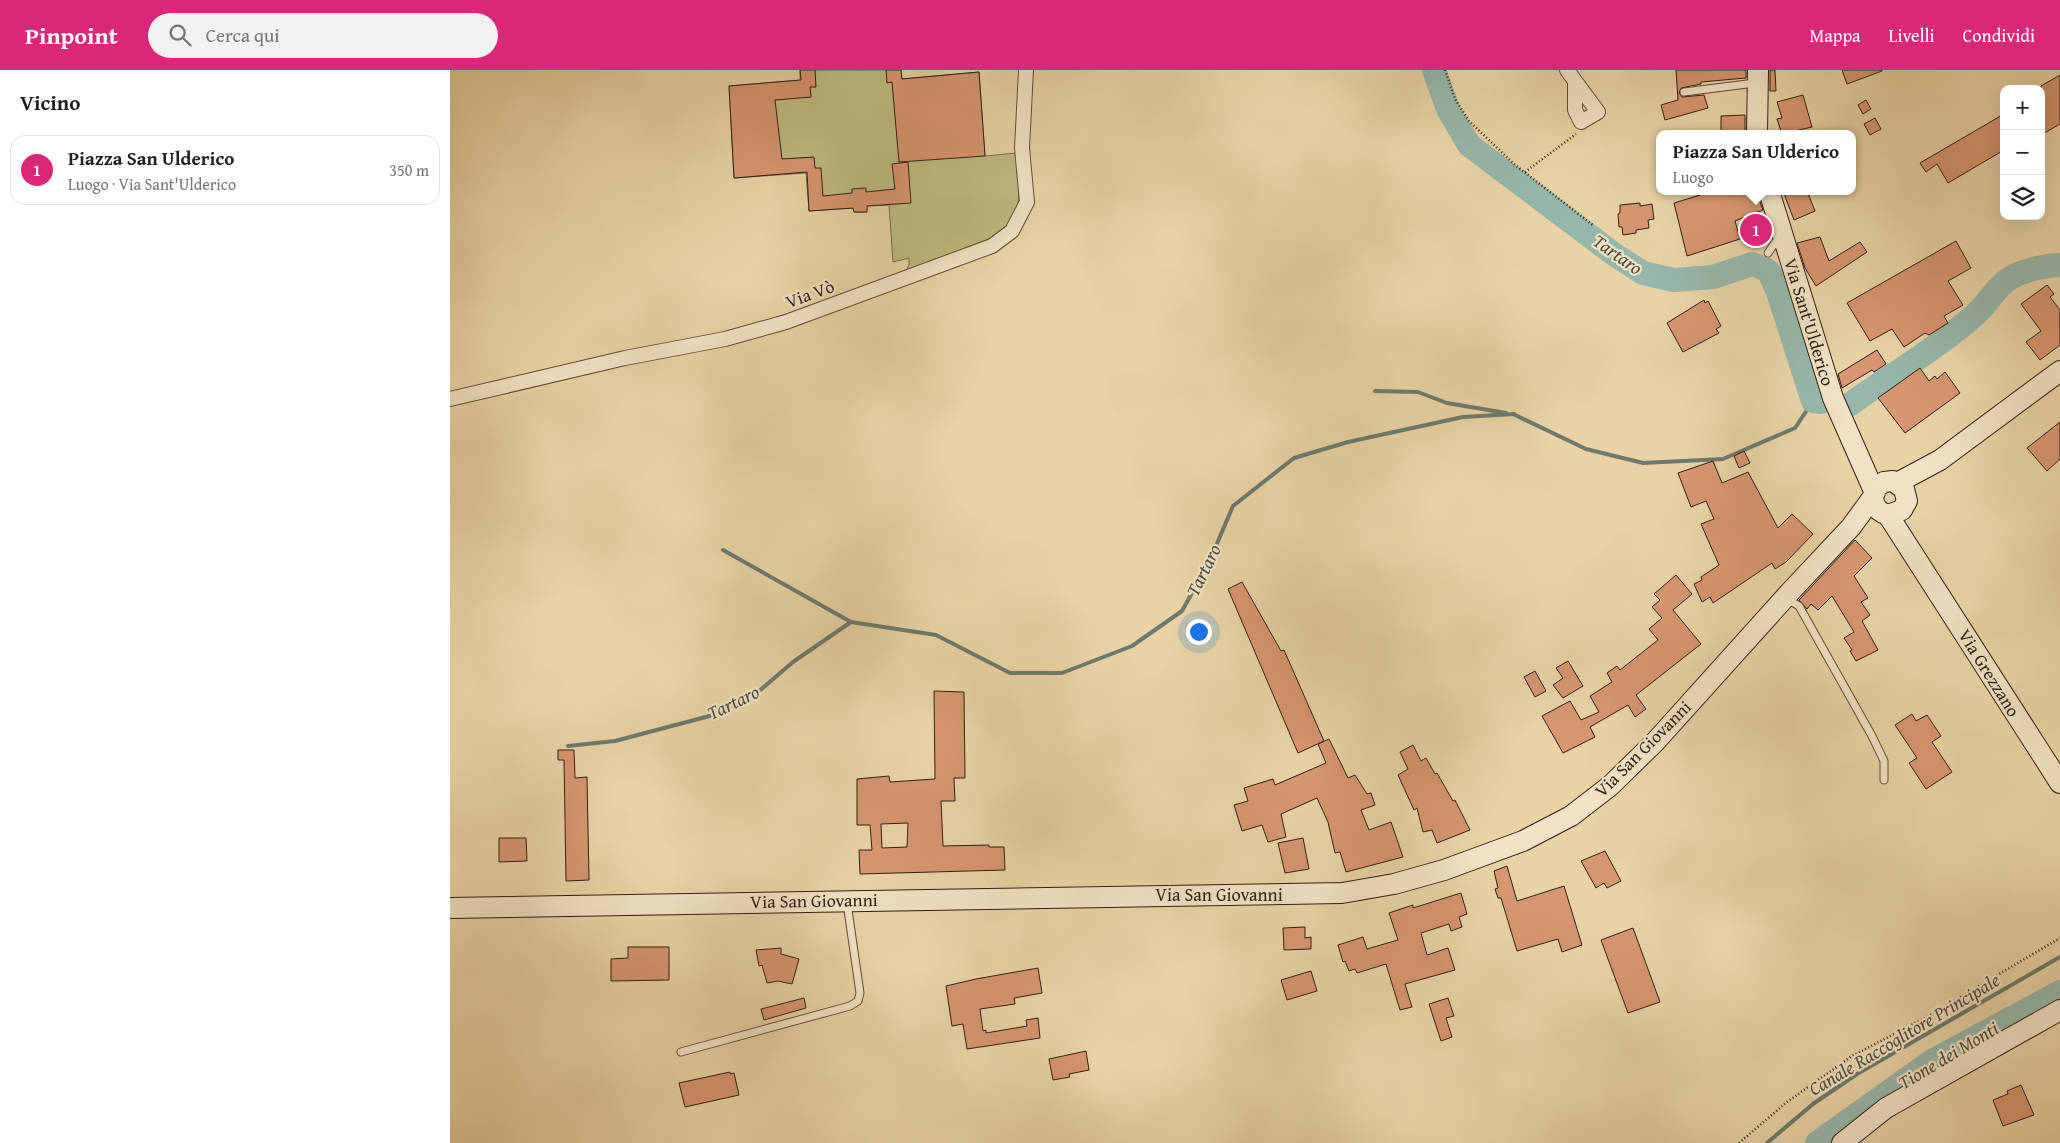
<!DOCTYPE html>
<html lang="it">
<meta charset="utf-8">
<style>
body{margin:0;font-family:"Gentium Book Plus",serif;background:#f2f2f2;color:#202124}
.controls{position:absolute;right:15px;top:15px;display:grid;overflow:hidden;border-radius:10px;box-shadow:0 5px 20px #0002}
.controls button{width:45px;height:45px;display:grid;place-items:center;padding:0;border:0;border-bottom:1px solid #e0e0e0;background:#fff;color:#202124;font:25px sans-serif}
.you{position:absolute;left:748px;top:561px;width:18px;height:18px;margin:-12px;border:4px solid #fff;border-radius:50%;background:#1a73e8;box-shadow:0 0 0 8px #1a73e833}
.badge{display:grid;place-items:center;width:32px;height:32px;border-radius:50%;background:#db2777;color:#fff;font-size:16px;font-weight:700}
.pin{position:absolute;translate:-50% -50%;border:2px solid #fff;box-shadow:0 1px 5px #0006}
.popup{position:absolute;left:1206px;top:60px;width:200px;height:65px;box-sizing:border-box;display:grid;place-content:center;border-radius:10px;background:#fff;filter:drop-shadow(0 1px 4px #0005);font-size:16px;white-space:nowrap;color:#757577}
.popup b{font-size:19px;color:#202124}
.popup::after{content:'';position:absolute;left:50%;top:100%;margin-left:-10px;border:10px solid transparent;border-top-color:#fff}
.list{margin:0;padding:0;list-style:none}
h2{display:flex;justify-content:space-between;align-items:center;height:65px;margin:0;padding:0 20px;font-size:21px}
h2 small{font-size:16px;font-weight:400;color:#757577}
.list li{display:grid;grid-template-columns:32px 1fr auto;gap:15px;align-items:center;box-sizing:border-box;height:70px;margin:0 10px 10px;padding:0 10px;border:1px solid #e0e0e0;border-radius:15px}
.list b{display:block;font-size:19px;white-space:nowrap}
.list p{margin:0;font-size:16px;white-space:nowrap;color:#757577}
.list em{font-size:16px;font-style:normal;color:#757577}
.icon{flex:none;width:28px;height:28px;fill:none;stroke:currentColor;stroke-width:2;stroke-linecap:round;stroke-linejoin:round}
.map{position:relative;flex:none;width:1610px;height:1073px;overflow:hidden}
header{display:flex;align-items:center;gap:30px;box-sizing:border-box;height:70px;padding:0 25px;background:#db2777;color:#fff}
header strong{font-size:24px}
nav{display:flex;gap:28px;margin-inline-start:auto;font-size:18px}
.search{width:350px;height:45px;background:#f2f2f2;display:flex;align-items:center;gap:12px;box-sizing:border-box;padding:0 18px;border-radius:28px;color:#757577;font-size:19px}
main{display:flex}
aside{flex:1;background:#fff}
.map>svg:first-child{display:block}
</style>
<header>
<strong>Pinpoint</strong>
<div class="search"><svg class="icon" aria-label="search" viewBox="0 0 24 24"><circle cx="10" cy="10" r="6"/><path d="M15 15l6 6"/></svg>Cerca qui</div>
<nav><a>Mappa</a><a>Livelli</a><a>Condividi</a></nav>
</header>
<main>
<aside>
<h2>Vicino<small></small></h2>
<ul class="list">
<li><span class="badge">1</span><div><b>Piazza San Ulderico</b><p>Luogo · Via Sant'Ulderico</p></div><em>350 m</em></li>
</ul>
</aside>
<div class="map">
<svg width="1610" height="1073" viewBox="0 0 1610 1073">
<rect width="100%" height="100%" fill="#e9d3a6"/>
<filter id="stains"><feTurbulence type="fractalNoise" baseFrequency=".004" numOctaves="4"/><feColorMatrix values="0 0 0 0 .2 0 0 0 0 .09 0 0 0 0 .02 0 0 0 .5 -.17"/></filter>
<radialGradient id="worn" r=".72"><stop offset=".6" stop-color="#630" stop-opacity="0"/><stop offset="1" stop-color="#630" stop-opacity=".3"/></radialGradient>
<path fill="#bfba81" stroke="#786c4b" d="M350,0h101l1,9 77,-7 6,84 32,-3 2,39 -1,14 -9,19 -13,11 -90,35 3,-6v-7l-16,4 -4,-57 -22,1v6h-13l-1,-4 -44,3 -3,-38 -72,5 -5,-92 71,-6z"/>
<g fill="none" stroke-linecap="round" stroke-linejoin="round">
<g stroke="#6e7a6f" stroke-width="4">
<path d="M925,321l43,1 29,11 59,10"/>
<path d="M1063,344l73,35 57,14 80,-4 72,-31 18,-27"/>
<path d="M273,480l128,72 85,13 74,38h52l70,-27 50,-35 28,-51 23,-54 61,-48 54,-16 115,-25 51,-3"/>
<path d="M118,676l47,-5 102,-27 41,-22 35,-30 58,-40"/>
<path d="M1317,1073l46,-39 44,-30 203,-117"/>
</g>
<g stroke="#97b7ab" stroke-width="24">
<path d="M984,0l14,39 21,36 146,110 28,18 31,7 39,-3 39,-13 11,4 6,4 9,20 35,109 8,1"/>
<path d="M1399,335c42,-30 89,-57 128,-92 12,-11 20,-28 35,-36 15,-8 31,-11 48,-12"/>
<path d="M1367,1073l115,-82 128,-69"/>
</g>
</g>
<g fill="#d69672" stroke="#311f15" fill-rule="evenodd">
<path d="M350,0h15l1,17h-6l1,10 -36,3 7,59 32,-2 1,11h6l2,28 29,-3v-4l14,-1v4l29,-3 -3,-25 16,-2 3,41 -44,3v6h-13l-1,-4 -44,3 -2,-39 -73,6 -5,-92 72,-6z"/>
<path d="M436,0h15l1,9 77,-7 6,84 -86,6 -7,-80 -5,1z"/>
<path d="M1226,0h70v8l-45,4v2l-20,4 -2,5 3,4 22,-2 4,13 -43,12 -4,-15 17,-5z"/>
<path d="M1320,0h5l1,21h-6z"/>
<path d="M1392,0h40v1l-35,13z"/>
<path d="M1610,5v49l-19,11v-49z"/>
<path d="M1353,25l9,32 -30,7 -5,-15 5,-1 -5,-16z"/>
<path d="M1416,30l5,9 -8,5 -5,-9z"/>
<path d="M1554,44v36l-56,33 -11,-19 -11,8 -6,-9z"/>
<path d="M1295,45v19h-24v-18z"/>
<path d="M1425,48l6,11 -11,6 -6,-11z"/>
<path d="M1263,121h43l7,19 -28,11 5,18 -53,17 -13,-53z"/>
<path d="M1333,121h24l8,20 -21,9z"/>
<path d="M1190,133v3l12,-2 2,15 -6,1 1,8 -13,2v3l-13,2 -1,-8h-3l-1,-13 2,-1v-8z"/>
<path d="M1370,167l9,24 31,-19 7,10 -51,34 -11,-18 -8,-25z"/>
<path d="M1506,171l15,27 -23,13 15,24 -19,11 4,7 -19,12 -4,-2 -21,14 -12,-18 -22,12 -23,-38z"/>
<path d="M1597,215l7,9 -4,3 10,13v35l-20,15 -14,-18 15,-11 -20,-27z"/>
<path d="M1254,230l1,3 3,-2 13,25 -5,3 3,4 -36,19 -16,-29z"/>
<path d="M1427,280l9,14 -12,8 -2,-2 -30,18 -4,-14z"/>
<path d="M1470,298l9,13 6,-5 2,3 8,-7 15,21 -55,40 -27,-35z"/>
<path d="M1610,352v37l-13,12 -20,-23z"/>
<path d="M1294,381l6,12 -11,5 -5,-12z"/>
<path d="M1263,391l9,22 26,-11 30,56 14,-14 21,20 -27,28 -11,7 -3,-6 -59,40 -3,-6 -8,5 -8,-18 8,-4 -1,-3 18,-12 -18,-41 13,-5 -8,-18 -15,6 -13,-34z"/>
<path d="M1405,470l17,18 -18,18 14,22 -7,4 9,13 -8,6 16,29 -22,11 -6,-10 2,-1 -8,-12 10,-6 -22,-36 -14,14 -7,-6 -4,5 -8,-9z"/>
<path d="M1226,505l16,19 -19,16 28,34 -65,51 10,14 -11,8 -7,-12 -38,22 5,10 -32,16 -21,-37 28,-15 11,19 18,-8 -9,-16 22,-14 -5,-9 10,-7 3,4 38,-30 -9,-11 13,-11 -10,-11 8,-7 -6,-6z"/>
<path d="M792,512l39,69 3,-1 40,91 -26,12 -70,-164z"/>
<path d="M1118,591l15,25 -20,12 -10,-13 10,-7 -7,-10z"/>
<path d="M1085,601l11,20 -11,6 -11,-20z"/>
<path d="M484,621l30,1 1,86h-11l1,23h-14l2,45 46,-1v2h15l1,23 -145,4 -1,-24h13l-2,-25h-13v-46l32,-3 1,6 45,-3zM458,753l-1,24 -25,1 -1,-24z"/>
<path d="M1462,644l4,7 11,-6 14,21 -9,6 20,30 -26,17 -17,-26 8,-5 -22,-33z"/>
<path d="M879,669l19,39 7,-3 12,19 4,-1 4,12 -14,5 8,20 22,-8 12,35 -57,15 -6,-20 -5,1 -7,-31 -11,-24 -36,16 5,23 -18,5 -6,-17 -20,6 -8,-26 14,-4 -4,-13 29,-9 2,6 51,-22 -8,-19z"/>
<path d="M963,675l8,16 5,-3 9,16 2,-1 16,28 2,-1 15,30 -33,13 -5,-13 -9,2 -6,-24 -3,2 -16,-35 10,-6 -8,-17z"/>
<path d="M108,680h16l1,28 12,-1 2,103 -23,1 -2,-121h-6z"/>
<path d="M49,768h27l1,23 -28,1z"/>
<path d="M853,768l6,31 -24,4 -7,-30z"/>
<path d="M1155,781l16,30 -14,7 -3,-5 -8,5 -15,-27z"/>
<path d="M1057,796l10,35 47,-15 18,59 -20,7 -4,-13 -41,12 -16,-53h-3l-3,-9 3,-1 -4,-17z"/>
<path d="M1011,823l6,21 -8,3 3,10 -11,4 -2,-7 -28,9 6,22 21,-7 7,22 -50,14 7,23 -12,3 -14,-46 -29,9 -2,-4 -6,2 -4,-10 -2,1 -5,-17 25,-8 4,12 31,-9 -9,-27 24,-8v3z"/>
<path d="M855,857v11l6,-1v12l-27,1 -1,-22z"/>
<path d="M1183,858l27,74 -32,11 -27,-73z"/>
<path d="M178,877h41v33l-58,1v-22l17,-1z"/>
<path d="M331,878v6l18,5 -7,25 -14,-3 -11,2 -5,-18 -3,1 -3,-16z"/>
<path d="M588,898l4,25 -28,5 1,6 -35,5 3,22 3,-1v3l41,-7 -1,-6 12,-2 2,20 -73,11 -4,-25 -11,2 -6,-40 30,-7z"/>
<path d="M861,901l6,20 -30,9 -6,-20z"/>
<path d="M354,928l2,10 -42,12 -3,-11z"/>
<path d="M998,928l6,18 -8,2 6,19 -11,4 -12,-37z"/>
<path d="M636,981l3,19 -20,4 1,3 -17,3 -4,-21z"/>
<path d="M280,1002v2l4,-1 5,22 -54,12 -6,-24z"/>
<path d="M1571,1015l13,30 -31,11 -10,-26 15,-6 -1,-3z"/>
</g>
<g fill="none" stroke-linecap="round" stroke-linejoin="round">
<g stroke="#5f4c39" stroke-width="9">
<g id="lane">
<path d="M1234,22l71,-9"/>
<path d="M1318,183l11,-16"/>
<path d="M1337,529l12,7 73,130 12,25v19"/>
<path d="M231,982l169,-46 8,-5 2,-8 -13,-90"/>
</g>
</g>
<g stroke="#5f4c39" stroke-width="16">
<g id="street">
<path d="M1117,0l31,42 -17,10 -6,-12v-29"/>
<path d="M0,329l175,-41 100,-19 61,-17 206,-76 20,-15 15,-29 -5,-54 4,-78"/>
</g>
</g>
<g stroke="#311f15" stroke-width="22">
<g id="secondary">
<path d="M1307,64l1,-64"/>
<path d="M1319,121l64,207 41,93"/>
<path d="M1447,413l43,-23 120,-89"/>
<path d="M1438,445l172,268"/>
<path d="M0,838l892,-15 52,-9 50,-14 79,-29 48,-25 39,-30 45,-44 136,-151 60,-64 22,-30 4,-10 7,-5 9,-1 11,8 3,12 -5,9 -14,5c-10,-3 -14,-8 -15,-18"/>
<path d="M1392,1073l44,-35 174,-98"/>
</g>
</g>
<g stroke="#311f15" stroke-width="2.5" stroke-dasharray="1 2.5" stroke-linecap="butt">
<path d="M995,0l10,29 14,22 45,43 80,62"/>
<path d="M1075,102l51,-38"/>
<path d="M1289,1073l48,-41 65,-46 73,-38 135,-80"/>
</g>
<use href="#lane" stroke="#f1e2c5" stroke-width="7"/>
<use href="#street" stroke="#f1e2c5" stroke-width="14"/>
<use href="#secondary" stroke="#f1e2c5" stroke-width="20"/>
</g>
<g text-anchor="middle" stroke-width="4.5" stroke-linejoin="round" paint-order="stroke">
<g font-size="18" fill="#311f15" stroke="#f1e2c5">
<text transform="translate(360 224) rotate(-20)" y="6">Via Vò</text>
<text transform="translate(1359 252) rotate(73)" y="6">Via Sant'Ulderico</text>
<text transform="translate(1539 603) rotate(58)" y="6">Via Grezzano</text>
<text transform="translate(1193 679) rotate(-45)" y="6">Via San Giovanni</text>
<text x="769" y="831">Via San Giovanni</text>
<text transform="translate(364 831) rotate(-1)" y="6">Via San Giovanni</text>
</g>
<g font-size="19" font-style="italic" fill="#504d42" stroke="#f1e2c5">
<text transform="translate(1168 184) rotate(35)" y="7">Tartaro</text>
<text transform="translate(753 500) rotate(-64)" y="7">Tartaro</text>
<text transform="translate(283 632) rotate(-26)" y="7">Tartaro</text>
<text transform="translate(1454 964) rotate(-31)" y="7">Canale Raccoglitore Principale</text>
<text transform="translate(1498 985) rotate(-31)" y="7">Tione dei Monti</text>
</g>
</g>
<rect width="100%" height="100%" filter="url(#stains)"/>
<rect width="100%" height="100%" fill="url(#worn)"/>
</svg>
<div class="controls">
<button>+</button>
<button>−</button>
<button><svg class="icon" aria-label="layers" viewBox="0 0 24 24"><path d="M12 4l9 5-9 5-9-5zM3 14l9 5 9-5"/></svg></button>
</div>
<div class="you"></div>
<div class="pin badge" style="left:1306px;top:160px">1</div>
<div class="popup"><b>Piazza San Ulderico</b>Luogo</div>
</div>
</main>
